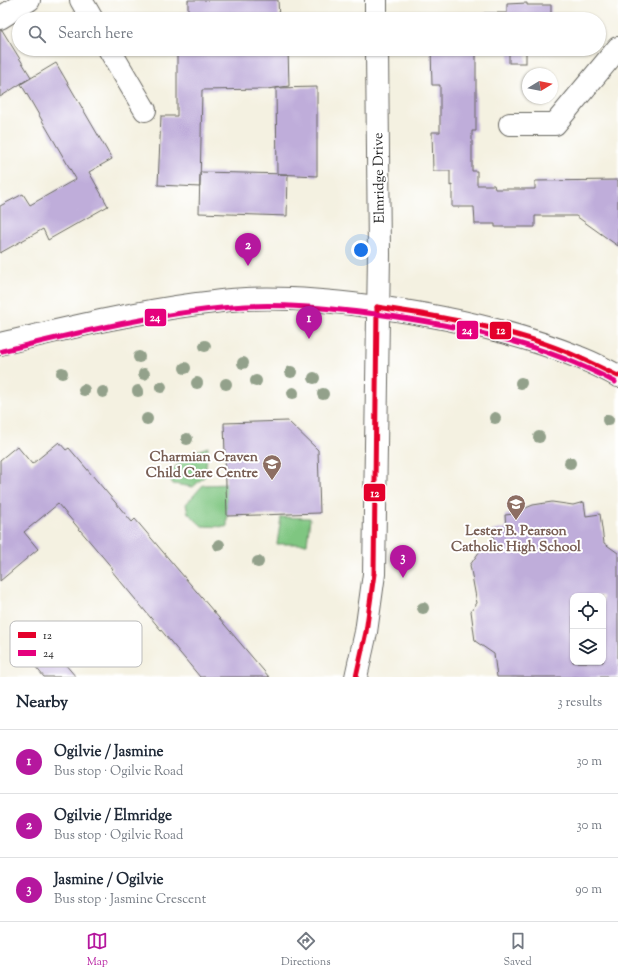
<!DOCTYPE html>
<meta charset="utf-8">
<style>
body{margin:0;font-family:"Sorts Mill Goudy",serif;background:#f2f2f3;color:#1f2937}
.controls{position:absolute;right:12px;bottom:12px;display:grid;overflow:hidden;border-radius:8px;box-shadow:0 1px 3px #0004}
.controls button{width:36px;height:36px;display:grid;place-items:center;padding:0;border:0;border-bottom:1px solid #e0e1e3;background:#fff;color:#1f2937;font:20px sans-serif}
.compass{position:absolute;left:522px;top:68px;width:36px;height:36px;border-radius:50%;background:#fff;box-shadow:0 1px 3px #0004;rotate:80deg}
.you{position:absolute;left:361px;top:250px;width:14px;height:14px;margin:-10px;border:3px solid #fff;border-radius:50%;background:#1a73e8;box-shadow:0 0 0 6px #1a73e833}
.badge{display:grid;place-items:center;width:26px;height:26px;border-radius:50%;background:#b5179e;color:#fff;font-size:13px;font-weight:700}
.pin{position:absolute;translate:-50% -33px;filter:drop-shadow(0 1px 2px #0008)}
.pin::after{content:'';position:absolute;top:21px;width:14px;height:12px;background:inherit;clip-path:polygon(0 0,100% 0,50% 100%)}
.list{margin:0;padding:0;list-style:none}
h2{display:flex;justify-content:space-between;align-items:center;height:52px;margin:0;padding:0 16px;font-size:17px}
h2 small{font-size:13px;font-weight:400;color:#747a83}
.list li{display:grid;grid-template-columns:26px 1fr auto;gap:12px;align-items:center;box-sizing:border-box;height:64px;padding:0 16px;border-top:1px solid #e0e1e3}
.list b{display:block;font-size:15px;white-space:nowrap}
.list p{margin:0;font-size:13px;white-space:nowrap;color:#747a83}
.list em{font-size:13px;font-style:normal;color:#747a83}
.icon{flex:none;width:22px;height:22px;fill:none;stroke:currentColor;stroke-width:2;stroke-linecap:round;stroke-linejoin:round}
.map{position:relative;flex:none;width:618px;height:677px;overflow:hidden}
.search{position:absolute;background:#fff;box-shadow:0 1px 3px #0004;left:12px;right:12px;top:12px;height:44px;display:flex;align-items:center;gap:10px;box-sizing:border-box;padding:0 14px;border-radius:22px;color:#747a83;font-size:15px}
.sheet{height:244px;background:#fff}
nav{display:flex;justify-content:space-around;align-items:center;box-sizing:border-box;height:56px;border-top:1px solid #e0e1e3;background:#fff;font-size:11px;color:#747a83}
nav a{display:grid;justify-items:center;gap:2px}
nav .on{color:#b5179e}
.map>svg:first-child{display:block}
</style>
<div class="map">
<svg width="618" height="677" viewBox="0 0 618 677">
<rect width="100%" height="100%" fill="#fff"/>
<filter id="ink" filterUnits="userSpaceOnUse"><feTurbulence type="fractalNoise" baseFrequency=".025" numOctaves="2"/><feDisplacementMap in="SourceGraphic" scale="8" xChannelSelector="R" yChannelSelector="G"/><feConvolveMatrix kernelMatrix="1 2 1 2 8 2 1 2 1" color-interpolation-filters="sRGB"/></filter>
<filter id="wash" filterUnits="userSpaceOnUse"><feTurbulence type="fractalNoise" baseFrequency=".012" numOctaves="4" result="noise"/><feDisplacementMap in="SourceGraphic" scale="16" xChannelSelector="R" yChannelSelector="G"/><feGaussianBlur stdDeviation="0.9" result="paint"/><feColorMatrix in="noise" values="0 0 0 0 0 0 0 0 0 0 0 0 0 0 0 0 0 1.4 0 .05"/><feComposite in="paint" operator="in"/></filter>
<g filter="url(#wash)">
<rect width="100%" height="100%" fill="#f4f1e1"/>
<g fill="#7fc681" stroke="#4e714e">
<path d="M208,447l-3,29 -12,11 -20,-3 -6,-10 24,-21z"/>
<path d="M228,484l-1,43 -25,-1 -14,-13 -2,-9 17,-19z"/>
<path d="M281,517l29,1 -3,26h-30z"/>
</g>
<g id="blocks">
<g fill="#bfadda" fill-rule="evenodd">
<path d="M188,0h90l1,19h-91z"/>
<path d="M527,3v2h24v14h-67v-6h23v-9z"/>
<path d="M0,30h2l29,47 -31,20z"/>
<path d="M189,49h99l1,37 -22,3 -65,1 -2,97 -42,-2 3,-69h16v-65h12z"/>
<path d="M431,49h45v82h-4v40h5v14h17l1,4h40v-8l83,-1v66l-42,-30h-41v11h-40v-3h-20l-1,-17h-22v-22l-2,1v-15h-17l-1,-39h8v-47h-8z"/>
<rect x="509" y="49" width="17" height="14"/>
<path d="M56,63l56,96 -23,13 19,34 -60,34 -5,-11 -43,24v-47l23,-12 7,11 46,-26 -55,-95z"/>
<path d="M317,87v89l-40,-2 -1,-86z"/>
<path d="M200,172l88,2 -1,42 -88,-3z"/>
<path d="M288,421l30,29 2,63 -93,3 -3,-93z"/>
<path d="M59,442l7,8 3,-2 63,74 3,-3 134,158h-69l-89,-107 2,-1 -55,-65 -34,28 14,17 -38,32v-121l17,-14 15,18z"/>
<path d="M552,502l21,3 11,-3 2,14 14,-2 4,29 14,10v124h-121l-3,-23 -19,-13 -4,-30 6,-8 -7,-38 12,-17 13,-2 -3,-15 14,-3 -1,-13 9,-1 7,-4 12,-5zM573,596h30v66h-30z"/>
<path d="M53,650l23,27h-32l-9,-11z"/>
</g>
</g>
</g>
<g filter="url(#ink)">
<use href="#blocks" fill-opacity="0" stroke="#686761" stroke-width="1"/>
<g fill="none" stroke-linecap="round" stroke-linejoin="round">
<g stroke="#686761" stroke-width="24">
<g id="minor">
<path d="M81,0l11,19"/>
<path d="M376,0v19"/>
<path d="M0,18l29,-18"/>
<path d="M109,49l36,61"/>
<path d="M510,124h45l63,-76"/>
<path d="M356,677l10,-45 8,-58 5,-320 -2,-205"/>
</g>
</g>
<g stroke="#686761" stroke-width="24">
<path id="major" d="M0,344c65,-15 130,-31 197,-40 11,-1 23,-3 34,-4 46,-4 92,0 137,6 71,9 143,24 210,51 14,5 27,12 40,19"/>
</g>
<use href="#minor" stroke="#fff" stroke-width="22"/>
<use href="#major" stroke="#fff" stroke-width="22"/>
<g stroke="#fff" stroke-width="8">
<g id="bus-1">
<path d="M377,307c60,9 120,19 177,40 22,8 43,19 64,29"/>
<path d="M356,677l10,-45 8,-58 3,-267"/>
</g>
</g>
<g stroke="#fff" stroke-width="8">
<path id="bus-2" d="M2,351c75,-18 151,-37 229,-44 48,-4 97,1 145,7 81,11 166,29 239,68"/>
</g>
<use href="#bus-1" stroke="#e4002b" stroke-width="5"/>
<use href="#bus-2" stroke="#e5007d" stroke-width="5"/>
</g>
<g fill="#93a18b">
<circle cx="205" cy="346" r="6"/>
<circle cx="139" cy="357" r="6"/>
<circle cx="243" cy="363" r="6"/>
<circle cx="185" cy="368" r="6"/>
<circle cx="291" cy="372" r="6"/>
<circle cx="62" cy="373" r="6"/>
<circle cx="144" cy="374" r="6"/>
<circle cx="314" cy="378" r="6"/>
<circle cx="256" cy="381" r="6"/>
<circle cx="197" cy="383" r="6"/>
<circle cx="521" cy="383" r="6"/>
<circle cx="226" cy="384" r="6"/>
<circle cx="161" cy="387" r="6"/>
<circle cx="84" cy="390" r="6"/>
<circle cx="138" cy="391" r="6"/>
<circle cx="103" cy="392" r="6"/>
<circle cx="293" cy="393" r="6"/>
<circle cx="323" cy="394" r="6"/>
<circle cx="495" cy="418" r="6"/>
<circle cx="147" cy="419" r="6"/>
<circle cx="608" cy="420" r="6"/>
<circle cx="539" cy="437" r="6"/>
<circle cx="187" cy="439" r="6"/>
<circle cx="570" cy="463" r="6"/>
<circle cx="219" cy="545" r="6"/>
<circle cx="258" cy="562" r="6"/>
<circle cx="423" cy="608" r="6"/>
</g>
</g>
<defs>
<g id="school-pin" transform="scale(1)"><path d="M0 17L-7.5 6A9.5 9.5 0 1 1 7.5 6Z" fill="#8d6e63" stroke="#fff"/><path d="M0-5L7-2L0 1L-7-2ZM-4 1L0 2.5L4 1V4Q0 6-4 4Z" fill="#fff"/></g>
</defs>
<g fill-rule="evenodd">
<use href="#school-pin" x="272" y="464"/>
<use href="#school-pin" x="516" y="504"/>
</g>
<g text-anchor="middle" stroke-width="4" stroke-linejoin="round" paint-order="stroke">
<g font-size="14" fill="#1c1c1c" stroke="#fff">
<text transform="translate(378 178) rotate(-91)" y="5">Elmridge Drive</text>
</g>
<g font-size="14" font-weight="bold" fill="#785e54" stroke="#fff" text-anchor="end">
<text x="258" y="461">Charmian Craven<tspan x="258" dy="16">Child Care Centre</tspan></text>
<text x="516" y="535" text-anchor="middle">Lester B. Pearson<tspan x="516" dy="16">Catholic High School</tspan></text>
</g>
</g>
<rect x="10" y="621" width="132" height="46" rx="6" fill="#fff" stroke="#bbb" stroke-width="1"/>
<rect x="18" y="632" width="18" height="6" fill="#e4002b"/>
<rect x="18" y="650" width="18" height="6" fill="#e5007d"/>
<g font-size="11" fill="#1c1c1c">
<text x="43" y="639">12</text>
<text x="43" y="657">24</text>
</g>
<g stroke="#fff" stroke-width="1.5">
<rect x="144" y="308" width="23" height="19" rx="4" fill="#e5007d"/>
<rect x="456" y="320" width="23" height="20" rx="4" fill="#e5007d"/>
<rect x="489" y="321" width="23" height="19" rx="4" fill="#e4002b"/>
<rect x="363" y="483" width="23" height="19" rx="4" fill="#e4002b"/>
</g>
<g font-size="11" text-anchor="middle" font-weight="bold" fill="#fff">
<text x="155" y="321">24</text>
<text x="467" y="334">24</text>
<text x="501" y="334">12</text>
<text x="375" y="497">12</text>
</g>
</svg>
<div class="controls">
<button><svg class="icon" aria-label="locate" viewBox="0 0 24 24"><circle cx="12" cy="12" r="6"/><path d="M12 2v4M12 18v4M2 12h4M18 12h4"/></svg></button>
<button><svg class="icon" aria-label="layers" viewBox="0 0 24 24"><path d="M12 4l9 5-9 5-9-5zM3 14l9 5 9-5"/></svg></button>
</div>
<svg class="compass" viewBox="-18 -18 36 36"><path d="M0-13l5 13h-10z" fill="#e53935"/><path d="M0 13l5-13h-10z" fill="#747a83"/></svg>
<div class="you"></div>
<div class="pin badge" style="left:309px;top:339px">1</div>
<div class="pin badge" style="left:248px;top:266px">2</div>
<div class="pin badge" style="left:403px;top:578px">3</div>
<div class="search"><svg class="icon" aria-label="search" viewBox="0 0 24 24"><circle cx="10" cy="10" r="6"/><path d="M15 15l6 6"/></svg>Search here</div>
</div>
<section class="sheet">
<h2>Nearby<small>3 results</small></h2>
<ul class="list">
<li><span class="badge">1</span><div><b>Ogilvie / Jasmine</b><p>Bus stop · Ogilvie Road</p></div><em>30 m</em></li>
<li><span class="badge">2</span><div><b>Ogilvie / Elmridge</b><p>Bus stop · Ogilvie Road</p></div><em>30 m</em></li>
<li><span class="badge">3</span><div><b>Jasmine / Ogilvie</b><p>Bus stop · Jasmine Crescent</p></div><em>90 m</em></li>
</ul>
</section>
<nav>
<a class="on"><svg class="icon" aria-label="map" viewBox="0 0 24 24"><path d="M3 6l6-2 6 2 6-2v14l-6 2-6-2-6 2zM9 4v14M15 6v14"/></svg>Map</a>
<a><svg class="icon" aria-label="directions" viewBox="0 0 24 24"><path d="M12 3l9 9-9 9-9-9zM9 14v-3h6M13 9l2 2-2 2"/></svg>Directions</a>
<a><svg class="icon" aria-label="saved" viewBox="0 0 24 24"><path d="M7 4h10v16l-5-4-5 4z"/></svg>Saved</a>
</nav>
